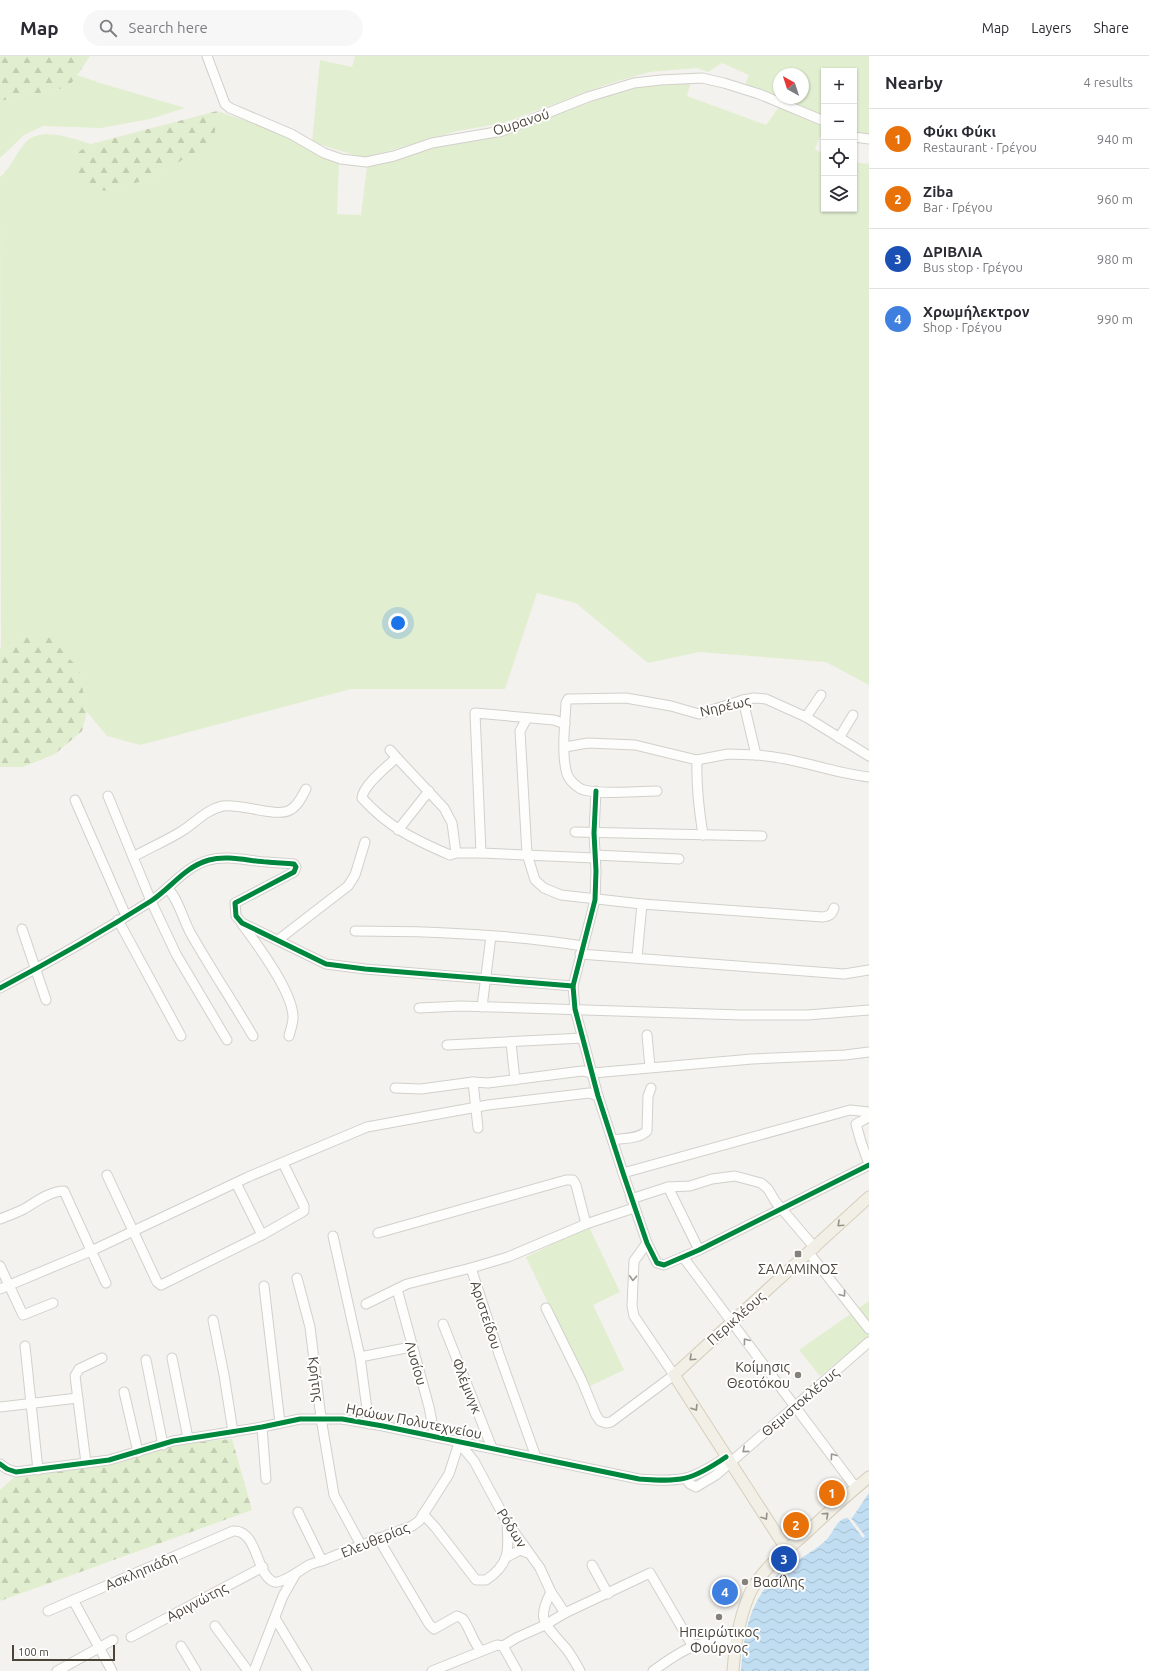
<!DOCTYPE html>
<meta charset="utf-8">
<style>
body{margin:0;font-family:Ubuntu,sans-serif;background:#f7f7f7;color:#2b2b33}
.controls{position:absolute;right:12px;top:12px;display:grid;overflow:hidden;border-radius:0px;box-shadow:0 1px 3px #0004}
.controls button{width:36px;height:36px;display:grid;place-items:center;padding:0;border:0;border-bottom:1px solid #e1e1e2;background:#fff;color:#2b2b33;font:20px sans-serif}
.compass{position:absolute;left:773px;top:12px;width:36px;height:36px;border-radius:50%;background:#fff;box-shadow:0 1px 3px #0004;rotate:321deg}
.scale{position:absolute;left:12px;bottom:10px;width:103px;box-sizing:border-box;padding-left:4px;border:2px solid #4b4439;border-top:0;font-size:11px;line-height:14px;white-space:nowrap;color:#4b4439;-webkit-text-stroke:3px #fff;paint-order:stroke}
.you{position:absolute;left:398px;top:567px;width:14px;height:14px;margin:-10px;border:3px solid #fff;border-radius:50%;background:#1a73e8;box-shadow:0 0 0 6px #1a73e833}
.badge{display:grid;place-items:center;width:26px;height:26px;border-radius:50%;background:#868178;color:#fff;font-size:13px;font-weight:700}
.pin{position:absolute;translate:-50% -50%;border:2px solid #fff;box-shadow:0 1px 4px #0006}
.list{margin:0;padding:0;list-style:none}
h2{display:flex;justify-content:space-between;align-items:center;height:52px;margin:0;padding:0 16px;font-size:17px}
h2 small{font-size:13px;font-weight:400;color:#7c7c81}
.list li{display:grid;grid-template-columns:26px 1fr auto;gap:12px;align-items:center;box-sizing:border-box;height:60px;padding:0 16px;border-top:1px solid #e1e1e2}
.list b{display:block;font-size:15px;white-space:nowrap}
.list p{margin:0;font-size:13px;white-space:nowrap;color:#7c7c81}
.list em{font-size:13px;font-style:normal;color:#7c7c81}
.icon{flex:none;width:22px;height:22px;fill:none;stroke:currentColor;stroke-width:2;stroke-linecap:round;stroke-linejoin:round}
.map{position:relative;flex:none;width:869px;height:1615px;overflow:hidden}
header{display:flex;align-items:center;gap:24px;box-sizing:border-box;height:56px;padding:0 20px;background:#fff;border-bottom:1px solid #e1e1e2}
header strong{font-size:19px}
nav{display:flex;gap:22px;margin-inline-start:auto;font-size:14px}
.search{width:280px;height:36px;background:#f7f7f7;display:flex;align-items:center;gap:10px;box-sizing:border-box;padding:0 14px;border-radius:22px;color:#7c7c81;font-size:15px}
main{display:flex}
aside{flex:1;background:#fff}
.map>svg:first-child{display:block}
</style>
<header>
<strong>Map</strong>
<div class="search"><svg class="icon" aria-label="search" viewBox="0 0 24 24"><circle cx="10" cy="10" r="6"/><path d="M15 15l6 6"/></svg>Search here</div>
<nav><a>Map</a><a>Layers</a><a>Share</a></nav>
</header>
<main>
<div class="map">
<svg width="869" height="1615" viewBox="0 0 869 1615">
<defs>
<pattern id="forest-firs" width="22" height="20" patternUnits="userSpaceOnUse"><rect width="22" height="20" fill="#e1eecf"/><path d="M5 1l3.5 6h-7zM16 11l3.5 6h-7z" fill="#c3cdb2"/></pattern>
<pattern id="water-waves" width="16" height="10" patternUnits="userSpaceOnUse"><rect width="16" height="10" fill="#c0ddf1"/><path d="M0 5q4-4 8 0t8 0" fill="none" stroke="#a6bfcf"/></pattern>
</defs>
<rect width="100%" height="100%" fill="#f4f2ee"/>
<g fill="#e1eecf" fill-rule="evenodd">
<path d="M355,0h514v79l-11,-1 -4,-2v-61h-30v47l-79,-33 4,-10 -27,-12 -14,9 -11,-4 -48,4 -44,13 -102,38 -46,8 -93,27 -52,-16 8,-82 32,7zM779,18h24v24h-24z"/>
<path d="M77,19l23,8 85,25 -35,11 -49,9 -58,-2 -19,9 -24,23v-57l69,-14z"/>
<path d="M691,25l-4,15 79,29 13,-18 45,20 -9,22 9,6v54h30v-47l15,2v521l-43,-23 -127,-10 -51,11 -72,-60 -39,-10 -32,96h-154l-211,56 -33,-9 -20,-24 -8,-43 -60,-36 -18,16 -1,-472c11,-9 16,-24 26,-35 15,-16 48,-3 65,2l-16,10 33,37 44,-13 61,-37 4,-30 54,18 50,28 18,6 -2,51 24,1 6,-48 65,-19 71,-12 42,-18 89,-31z"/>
<path d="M589,1171l31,65 -27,13 31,65 -36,17 -62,-130z"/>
<path d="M869,1245v35l-49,40 -21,-26z"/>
</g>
<g fill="url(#forest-firs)">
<path d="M0,0h90l-21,31 -69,14z"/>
<path d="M217,55l-3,30 -62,37 -44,13 -25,-3 -9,-16 1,-18 16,-10z"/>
<path d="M19,577l32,5 28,31 8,43 -5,19 -27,23 -32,13h-23v-118z"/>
<path d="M232,1383l20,71 -252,91v-111l13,-12 182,-36z"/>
</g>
<path fill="url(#water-waves)" d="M869,1437v178h-128c3,-38 8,-70 37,-97 14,-13 34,-20 48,-34 9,-8 10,-24 26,-22z"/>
<path fill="#f4f2ee" d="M847,1461l4,1 14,18 -2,2z"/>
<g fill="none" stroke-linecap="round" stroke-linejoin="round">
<g stroke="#d2d0cb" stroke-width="11">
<g id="minor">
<path d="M207,0l18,48 5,4 61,26 33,19 17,6 25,3 28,-6 38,-13 70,-12 86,-34 46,-14 27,-3 41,-2 22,5 35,11 65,27"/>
<path d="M854,81l15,2"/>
<path d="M806,661l15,-22"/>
<path d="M527,662l-7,13 7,123 8,26 9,8 17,7 81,9"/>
<path d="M565,668l-11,-4 -79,-7 6,140 114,5"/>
<path d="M839,682l14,-23"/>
<path d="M565,691l23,-4 47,2 62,15 31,-6 28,1 -13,-55"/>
<path d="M390,694l8,9"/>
<path d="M756,699c39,2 75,18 113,22"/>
<path d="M697,704c-1,26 2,50 6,75"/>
<path d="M596,735l-2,42 2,38 -1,29 -22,86 2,23 23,87 25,77 24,70 10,20 7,2 35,-15 170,-85"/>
<path d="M657,735c-22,0 -52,4 -73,-1 -7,-2 -15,-10 -17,-16 -6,-20 -2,-50 -1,-71l2,-4 58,-1 45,8 28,8 44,-14 11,-2 12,1 40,18 63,39"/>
<path d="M108,740l43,105 25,53 51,86"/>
<path d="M75,744l51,116"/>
<path d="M398,774l31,-39"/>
<path d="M575,776l187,4"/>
<path d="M456,797l-6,2c-35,-15 -62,-28 -88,-57 1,-12 23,-30 32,-38l4,-1 46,49 8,15 4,30h25"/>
<path d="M595,799l84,4"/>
<path d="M133,801c16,-9 33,-16 49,-26 13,-8 25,-22 41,-25 17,-3 54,12 67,4 8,-4 12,-14 16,-21"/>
<path d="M168,833c11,11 15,31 23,45 20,35 42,68 62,102"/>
<path d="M118,864l63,116"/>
<path d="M242,868c15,20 52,69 51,94 0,6 -3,13 -4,18"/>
<path d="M22,873l24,71"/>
<path d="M355,875c77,0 153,3 228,15"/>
<path d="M278,884l70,-54 7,-11 10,-33"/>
<path d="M580,898l264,20 25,-4"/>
<path d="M637,901l5,-53 181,13c6,-1 9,-2 11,-9"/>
<path d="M0,932c51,-27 102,-56 151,-87 20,-13 33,-34 58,-41 18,-5 40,1 58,2 9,1 18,1 27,2l2,3 -2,5 -59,31 1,13 6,7 84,41 39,5 208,17"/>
<path d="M482,951l9,-71"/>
<path d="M419,952l41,-2 281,9h67l61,-5"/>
<path d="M647,979l3,32"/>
<path d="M511,987l4,37"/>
<path d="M447,989l136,-7"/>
<path d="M473,1026l15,1 94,-12 11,2 159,-14 93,-4 24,-3"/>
<path d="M395,1032l26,1 52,-7 5,46"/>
<path d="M869,1061l-13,7 5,18 8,22"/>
<path d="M613,1084c11,-2 26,-1 34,-9l1,-35 3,-8"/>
<path d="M623,1117l227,-63 19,2"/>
<path d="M107,1119l50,107 4,3 101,-50"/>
<path d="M236,1127l26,52 42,-24v-5l-21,-43"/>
<path d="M668,1131l31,63"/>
<path d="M631,1143l37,-12 22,-1 22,-7 23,-3 11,3 15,4 7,6 7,12 40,47"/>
<path d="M0,1163c8,-3 16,-6 24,-10 12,-7 26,-18 40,-18l42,92"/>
<path d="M378,1177l188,-53h7l3,5 10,39"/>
<path d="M333,1180l27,121 9,67"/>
<path d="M809,1197l60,76"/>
<path d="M683,1201l173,231"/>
<path d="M0,1210l23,49 30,-12"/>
<path d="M297,1222l13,49 11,91 13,77 27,50"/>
<path d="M264,1230l16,137"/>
<path d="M0,1233l91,-38 157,-74 119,-50 121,-22 101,-12 9,3"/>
<path d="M397,1233l32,118 6,30"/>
<path d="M366,1248l41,-20 64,-16"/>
<path d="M546,1252l36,73 14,34 4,6 6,2 5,-1 63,-47 -40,-59 -2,-10 2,-45 13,-18"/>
<path d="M213,1264l11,55 9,57"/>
<path d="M443,1268l49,124"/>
<path d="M25,1290l13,124"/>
<path d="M360,1301l51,-10"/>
<path d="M172,1302l16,80"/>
<path d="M146,1304l17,85"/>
<path d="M124,1336l14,60"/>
<path d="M0,1351l78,-9"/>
<path d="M262,1371l4,52"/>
<path d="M459,1387l15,18 33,61 33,46 11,24 14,21"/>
<path d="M536,1401l-37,-103 -28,-86 37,-11 78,-33 48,-16"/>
<path d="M86,1407l-11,-87 4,-7 23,-11"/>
<path d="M0,1408l7,5 9,3 93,-12 64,-19 89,-14 38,-8h42l41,7 256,53c42,3 52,2 87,-22"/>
<path d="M686,1423l4,5 6,3 20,-12 153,-133"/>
<path d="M298,1456l24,49"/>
<path d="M423,1458l12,13 41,53h10c24,-16 23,-30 21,-57"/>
<path d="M378,1482l51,86 5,5 23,-13 6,3c8,12 9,21 18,32"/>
<path d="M507,1501l13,-7 8,3"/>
<path d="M592,1509l16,29"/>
<path d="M551,1536c-15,28 -6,32 12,53 7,7 12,17 17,26"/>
<path d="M73,1544l39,71"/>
<path d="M48,1555l185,-80c25,-2 23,45 41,51 8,2 28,-13 35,-17 7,-3 14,-4 20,-7 28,-11 55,-22 83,-32l7,-5 30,-47 10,-31"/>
<path d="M275,1562l32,53"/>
<path d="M215,1570l33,45"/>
<path d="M131,1581l132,-70"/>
<path d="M181,1590l15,25"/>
<path d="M503,1590l13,-8 29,-13 20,-12 85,-40 42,72"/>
<path d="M503,1590l14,25"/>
<path d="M57,1615l56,-31"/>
<path d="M254,1615l29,-75 12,-21"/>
<path d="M432,1615l65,-26 6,1"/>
<path d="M653,1615c27,-20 48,-33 83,-32"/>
</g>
</g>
<g stroke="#d6cebb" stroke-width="13">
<g id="major">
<path d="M787,1494l-113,-175 195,-178"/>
<path d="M733,1615c2,-27 6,-55 18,-80 12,-23 35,-40 54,-57 21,-20 42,-39 64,-57"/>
</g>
</g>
<use href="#minor" stroke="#fdfdfc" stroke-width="9"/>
<use href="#major" stroke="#f2efe6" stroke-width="11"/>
<g stroke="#fff" stroke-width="8">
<g id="cycleway">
<path d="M596,735l-2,42 2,38 -1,29 -22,86 2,23 23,87 25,77 24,70 10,20 7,2 35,-15 170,-85"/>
<path d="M0,932c51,-27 102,-56 151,-87 20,-13 33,-34 58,-41 18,-5 40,1 58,2 9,1 18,1 27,2l2,3 -2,5 -59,31 1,13 6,7 84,41 39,5 208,17"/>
<path d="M0,1408l7,5 9,3 93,-12 64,-19 89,-14 38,-8h42l41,7 256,53c42,3 52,2 87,-22"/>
</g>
</g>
<use href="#cycleway" stroke="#00873e" stroke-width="5"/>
</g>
<defs><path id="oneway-chevron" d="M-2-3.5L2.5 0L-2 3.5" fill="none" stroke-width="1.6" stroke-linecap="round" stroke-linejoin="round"/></defs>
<g stroke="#969187">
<use href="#oneway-chevron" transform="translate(840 1168) rotate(137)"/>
<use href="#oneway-chevron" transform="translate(692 1302) rotate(137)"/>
<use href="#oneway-chevron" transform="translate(695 1352) rotate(58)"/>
<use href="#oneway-chevron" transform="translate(826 1459) rotate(-42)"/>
<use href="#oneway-chevron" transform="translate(765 1461) rotate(57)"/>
</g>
<g stroke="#9b9791">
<use href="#oneway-chevron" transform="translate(633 1222) rotate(93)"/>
<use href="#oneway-chevron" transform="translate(843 1238) rotate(53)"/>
<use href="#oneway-chevron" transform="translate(746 1285) rotate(-127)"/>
<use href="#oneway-chevron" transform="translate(745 1394) rotate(139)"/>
<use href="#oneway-chevron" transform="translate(833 1400) rotate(-126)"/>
</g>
<g fill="#868178" stroke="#fff" stroke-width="1.5">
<rect x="794" y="1194" width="8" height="8" rx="2"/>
<circle cx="798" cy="1319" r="4"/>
<circle cx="745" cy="1526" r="4"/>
<circle cx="719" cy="1561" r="4"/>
</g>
<g text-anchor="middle" stroke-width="4" stroke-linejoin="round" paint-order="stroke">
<g font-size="14" fill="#4b4439" stroke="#fff">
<text transform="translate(521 66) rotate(-18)" y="5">Ουρανού</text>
<text transform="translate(725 650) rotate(-13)" y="5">Νηρέως</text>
<text transform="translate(486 1259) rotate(72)" y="5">Αριστείδου</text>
<text transform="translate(736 1262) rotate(-42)" y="5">Περικλέους</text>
<text transform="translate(416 1307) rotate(74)" y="5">Λυσίου</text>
<text transform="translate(316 1323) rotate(83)" y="5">Κρήτης</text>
<text transform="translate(467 1330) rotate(68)" y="5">Φλέμινγκ</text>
<text transform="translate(800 1346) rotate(-41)" y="5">Θεμιστοκλέους</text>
<text transform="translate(414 1365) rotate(11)" y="5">Ηρώων Πολυτεχνείου</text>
<text transform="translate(512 1472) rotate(58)" y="5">Ρόδων</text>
<text transform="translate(375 1484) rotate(-22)" y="5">Ελευθερίας</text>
<text transform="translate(141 1515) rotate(-23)" y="5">Ασκληπιάδη</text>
<text transform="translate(197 1546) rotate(-28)" y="5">Αριγνώτης</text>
</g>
<g font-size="14" fill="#4b4439" stroke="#fff">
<text x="798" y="1218">ΣΑΛΑΜΙΝΟΣ</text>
<text x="790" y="1316" text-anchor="end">Κοίμησις<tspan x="790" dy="16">Θεοτόκου</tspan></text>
<text x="753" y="1531" text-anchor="start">Βασίλης</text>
<text x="719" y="1581">Ηπειρώτικος<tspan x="719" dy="16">Φούρνος</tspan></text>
</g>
</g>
</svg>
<div class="controls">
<button>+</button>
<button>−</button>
<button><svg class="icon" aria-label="locate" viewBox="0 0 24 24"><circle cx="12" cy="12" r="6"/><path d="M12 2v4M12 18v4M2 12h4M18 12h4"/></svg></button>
<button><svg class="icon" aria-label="layers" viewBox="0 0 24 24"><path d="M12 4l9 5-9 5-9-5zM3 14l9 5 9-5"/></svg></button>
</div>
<svg class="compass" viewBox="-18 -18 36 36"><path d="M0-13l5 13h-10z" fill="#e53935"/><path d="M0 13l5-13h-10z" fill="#7c7c81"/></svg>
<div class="scale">100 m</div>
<div class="you"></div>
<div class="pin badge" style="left:832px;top:1437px;background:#e8710a">1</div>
<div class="pin badge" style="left:796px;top:1469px;background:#e8710a">2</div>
<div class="pin badge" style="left:784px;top:1503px;background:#1a4fb4">3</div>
<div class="pin badge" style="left:725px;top:1536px;background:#3f7fe0">4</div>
</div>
<aside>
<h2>Nearby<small>4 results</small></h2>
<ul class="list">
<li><span class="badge" style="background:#e8710a">1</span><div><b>Φύκι Φύκι</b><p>Restaurant · Γρέγου</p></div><em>940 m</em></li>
<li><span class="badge" style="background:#e8710a">2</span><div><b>Ziba</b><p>Bar · Γρέγου</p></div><em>960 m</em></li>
<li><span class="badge" style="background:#1a4fb4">3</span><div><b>ΔΡΙΒΛΙΑ</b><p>Bus stop · Γρέγου</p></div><em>980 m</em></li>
<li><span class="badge" style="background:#3f7fe0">4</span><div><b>Χρωμήλεκτρον</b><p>Shop · Γρέγου</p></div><em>990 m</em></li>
</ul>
</aside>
</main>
